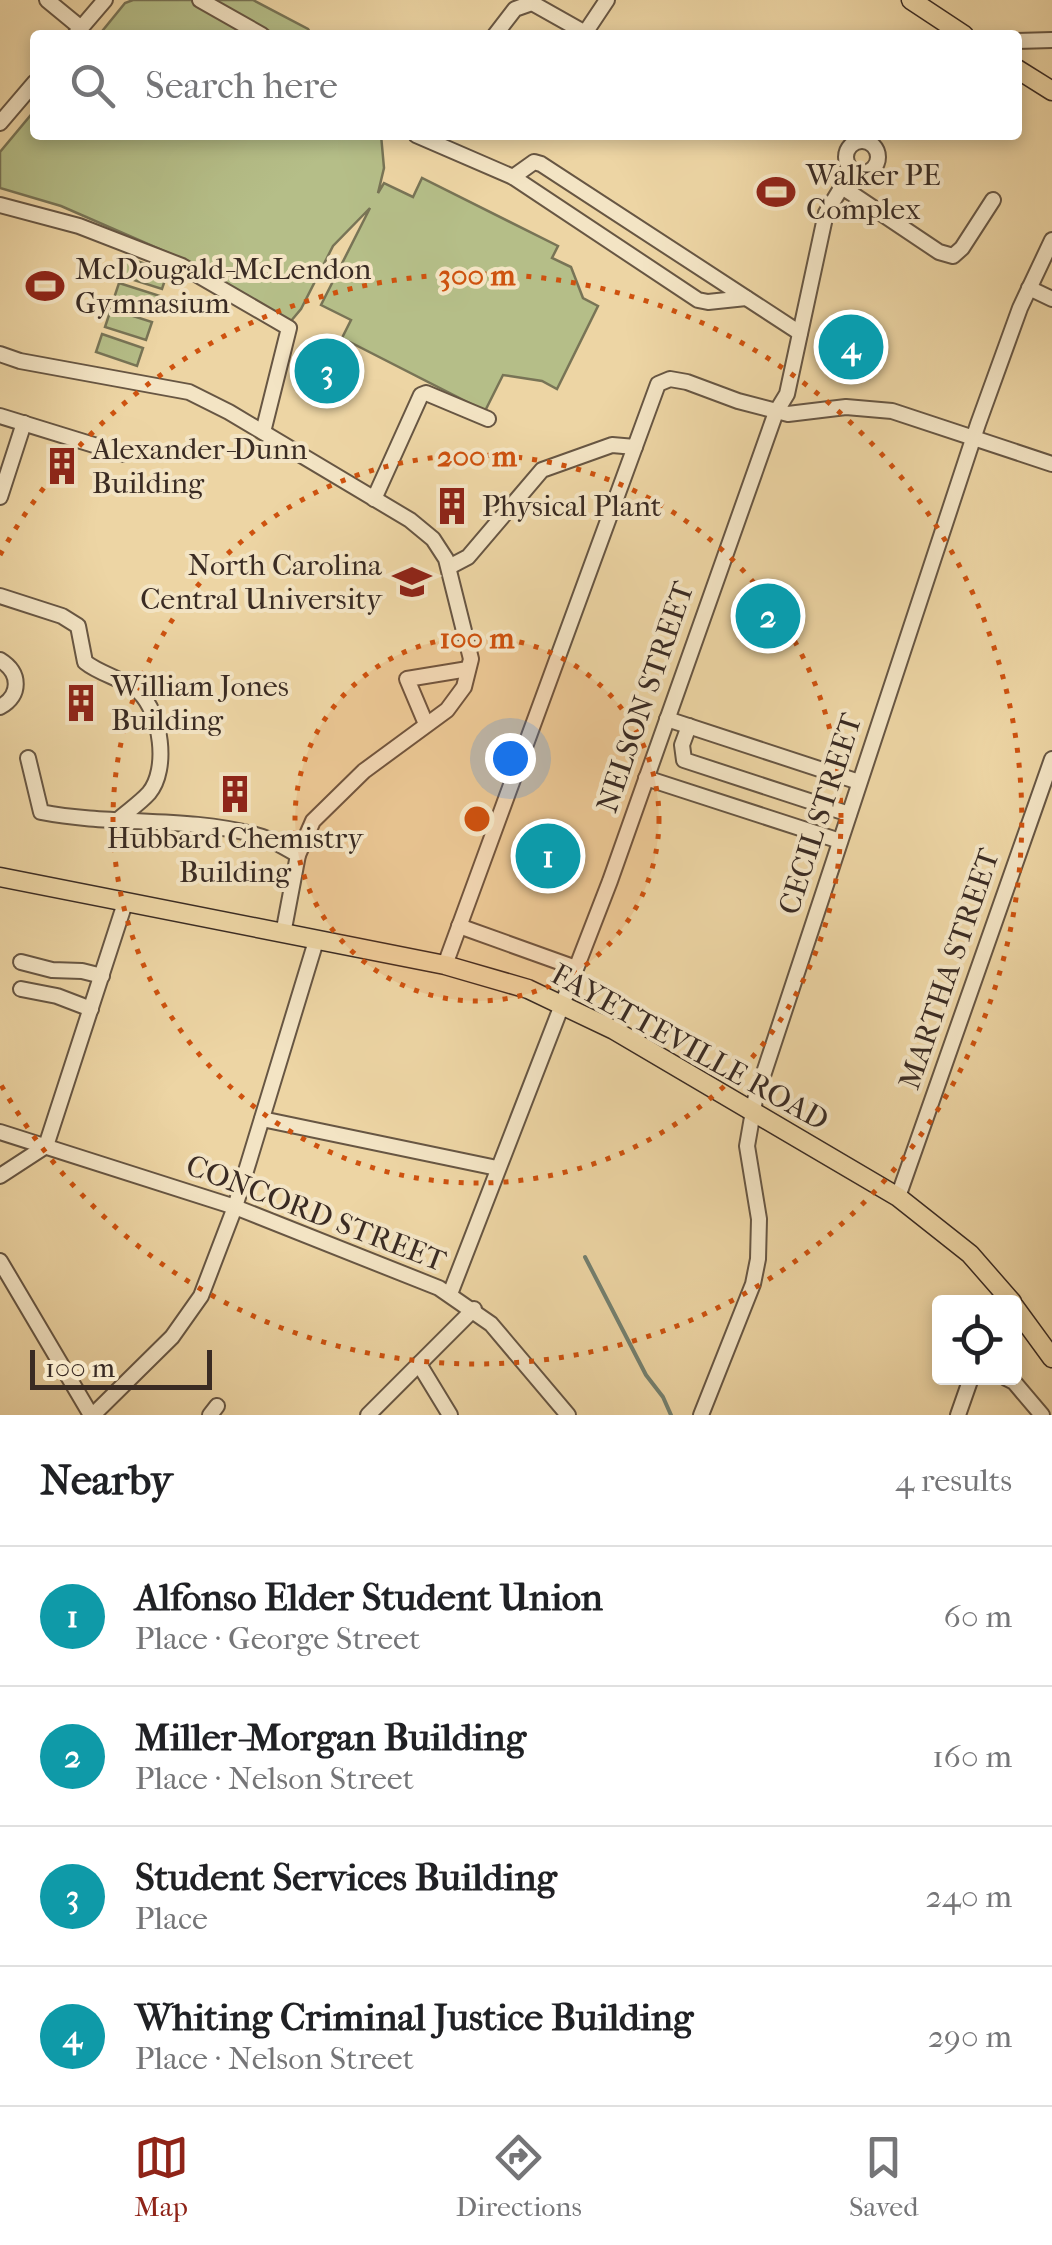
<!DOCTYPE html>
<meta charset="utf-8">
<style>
body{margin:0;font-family:"IM FELL French Canon",serif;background:#f2f2f2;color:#202124}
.controls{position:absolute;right:30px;bottom:30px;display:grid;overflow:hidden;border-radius:10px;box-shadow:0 5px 15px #0003}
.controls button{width:90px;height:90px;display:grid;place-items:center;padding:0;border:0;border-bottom:2px solid #e0e0e0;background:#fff;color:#202124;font:50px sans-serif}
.scale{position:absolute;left:30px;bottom:25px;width:182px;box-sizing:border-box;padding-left:10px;border:5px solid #3a2b23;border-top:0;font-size:28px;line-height:35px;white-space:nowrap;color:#3a2b23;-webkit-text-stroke:8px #f3e4c4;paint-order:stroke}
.you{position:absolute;left:510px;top:758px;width:35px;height:35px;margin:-25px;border:8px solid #fff;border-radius:50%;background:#1a73e8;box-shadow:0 0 0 15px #1a73e833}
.badge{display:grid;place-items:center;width:65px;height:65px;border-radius:50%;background:#8f2418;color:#fff;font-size:32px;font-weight:700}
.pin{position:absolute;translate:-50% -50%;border:5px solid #fff;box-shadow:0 2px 10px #0006}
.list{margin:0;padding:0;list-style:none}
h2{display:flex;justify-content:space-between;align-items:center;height:130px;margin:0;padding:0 40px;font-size:42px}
h2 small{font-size:32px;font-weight:400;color:#757577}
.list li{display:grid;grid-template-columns:65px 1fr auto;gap:30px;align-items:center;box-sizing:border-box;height:140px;padding:0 40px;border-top:2px solid #e0e0e0}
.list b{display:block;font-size:38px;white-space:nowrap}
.list p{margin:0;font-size:32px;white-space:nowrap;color:#757577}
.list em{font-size:32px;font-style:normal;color:#757577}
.icon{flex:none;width:55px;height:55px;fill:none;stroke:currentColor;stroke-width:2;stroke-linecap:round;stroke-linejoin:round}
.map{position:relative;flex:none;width:1052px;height:1415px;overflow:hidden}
.search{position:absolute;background:#fff;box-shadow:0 5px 15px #0003;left:30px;right:30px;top:30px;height:110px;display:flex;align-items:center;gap:25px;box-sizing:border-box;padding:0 35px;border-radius:10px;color:#757577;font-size:38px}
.sheet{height:690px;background:#fff}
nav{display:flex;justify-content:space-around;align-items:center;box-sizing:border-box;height:140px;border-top:2px solid #e0e0e0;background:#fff;font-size:28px;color:#757577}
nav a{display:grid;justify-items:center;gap:5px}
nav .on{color:#8f2418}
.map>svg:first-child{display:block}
</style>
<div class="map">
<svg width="1052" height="1415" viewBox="0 0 1052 1415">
<rect width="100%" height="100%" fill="#edd5a4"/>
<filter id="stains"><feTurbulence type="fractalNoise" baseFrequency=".002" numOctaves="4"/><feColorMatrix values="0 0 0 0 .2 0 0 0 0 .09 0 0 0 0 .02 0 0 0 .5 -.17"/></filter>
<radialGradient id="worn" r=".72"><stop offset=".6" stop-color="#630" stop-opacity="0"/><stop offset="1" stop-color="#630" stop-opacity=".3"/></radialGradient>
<g fill="#b5be88" stroke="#787456" stroke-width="2.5">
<path d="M133,0h120l55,29 4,6h-213l26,-32z"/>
<path d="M35,110v25h346l3,33 -6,25 6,-10 29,14 9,-19 136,68 -6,12 19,9 12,31 15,8 -41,83 -15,-8 -39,-6 -18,36 -143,-73 9,-18 -30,-15 49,-97 -37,38 -32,63 -10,12 -104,-60 -126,-55 -61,-18v-36z"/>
<path d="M127,258l41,13 -6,18 -41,-13z"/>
<path d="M119,283l41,13 -6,18 -41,-13z"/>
<path d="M111,309l41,13 -6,18 -41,-13z"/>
<path d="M102,334l41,14 -6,18 -41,-14z"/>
</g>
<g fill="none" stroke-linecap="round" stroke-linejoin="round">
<path stroke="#738070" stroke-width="4" d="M585,1257l61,118 17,22 8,18"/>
<g stroke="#675643" stroke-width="18">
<g id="minor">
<path d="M47,0l34,28"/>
<path d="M200,0l62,35"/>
<path d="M585,33l22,-33"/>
<path d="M75,35l30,-35"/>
<path d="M495,35l20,-26 17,-6 57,32"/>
<path d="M1017,41l35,-1"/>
<path d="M0,123l35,-41"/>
<path d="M416,135l97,42 185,123 10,2 38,-4"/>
<circle cx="862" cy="157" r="16"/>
<path d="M513,177l21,-15 7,2 259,169"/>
<path d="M842,187l97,65 14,4 9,-8 31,-48"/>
<path d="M0,205l79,21 103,40 107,62 -26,104"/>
<path d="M1029,288l23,11"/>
<path d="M0,354l20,7 169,31 40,20 181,108 23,19 13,20 25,100 -7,28 -17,23 -83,61 -51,50 -15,34 -15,79"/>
<path d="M0,416l123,38"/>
<path d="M0,497l24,-74"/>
<path d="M374,499l47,-104 5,-2 62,26"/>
<path d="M449,567l19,-10 74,-87 70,-25 23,2"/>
<path d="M0,596l62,20 16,10 7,36c16,13 38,16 54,30 22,21 30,77 10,101 -9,10 -21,18 -30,26"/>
<path d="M0,660c21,13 21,35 0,47"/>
<path d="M667,719l192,63"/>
<path d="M426,724l-19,-45 61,-10"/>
<path d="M689,726l-7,19 2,15 165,54"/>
<path d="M28,758l13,54c71,14 144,4 215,23 15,3 29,13 42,20"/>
<path d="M646,778l194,63"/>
<path d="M459,926l117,42"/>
<path d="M21,962l31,8 30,1 20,5"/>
<path d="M445,965l213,-581 12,-5 17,3 51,19 50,13 58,-7 46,4 160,53"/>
<path d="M21,989l36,7 34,13"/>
<path d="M262,1119l235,49"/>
<path d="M0,1132l235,75 204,81 52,36 77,91"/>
<path d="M0,1176l46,-30 79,-243"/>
<path d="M898,1197l154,-438"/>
<path d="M0,1261l91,154"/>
<path d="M450,1294l160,-413 166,-469 11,-18 39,-181 26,-43"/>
<path d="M419,1364l31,51"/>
<path d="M1006,1378l8,4 28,33"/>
<path d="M93,1415l79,-78 29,-41 34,-89 81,-266"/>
<path d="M210,1415l7,-9"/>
<path d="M368,1415l106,-106"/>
<path d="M701,1415l52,-131 5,-25 1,-40 -12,-73 8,-46 223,-676 42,-116 32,-68"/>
<path d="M958,1415l13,-37"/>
</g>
</g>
<g stroke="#3a2b23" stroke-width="21">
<g id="major">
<path d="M911,0l53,35"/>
<path d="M1017,69l35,22"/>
<path d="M0,877l445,88 83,24 86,41 284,167 72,57 42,48"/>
<path d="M1014,1306l38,52"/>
</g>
</g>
<use href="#minor" stroke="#f3e4c4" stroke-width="14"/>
<use href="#major" stroke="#edd5a4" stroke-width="18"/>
</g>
<circle cx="477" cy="819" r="182" fill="#ce520f" fill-opacity=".12"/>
<g fill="none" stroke="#ce520f" stroke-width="5" stroke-dasharray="5 10">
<circle cx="477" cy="819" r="182"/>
<circle cx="477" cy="819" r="364"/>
<path d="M0 555A545 545 0 1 1 0 1083"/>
</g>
<defs>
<g id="stadium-bare" transform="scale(3)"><path d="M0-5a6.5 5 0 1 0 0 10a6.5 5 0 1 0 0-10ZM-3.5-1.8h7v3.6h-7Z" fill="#8f2418" stroke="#f3e4c4" stroke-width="2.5" paint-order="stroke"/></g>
<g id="building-bare" transform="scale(3)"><path d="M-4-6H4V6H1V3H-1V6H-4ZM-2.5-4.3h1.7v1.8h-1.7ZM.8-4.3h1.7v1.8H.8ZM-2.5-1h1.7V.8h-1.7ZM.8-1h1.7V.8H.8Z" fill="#8f2418" stroke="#f3e4c4" stroke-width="2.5" paint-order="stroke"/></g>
<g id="university-bare" transform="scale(3)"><path d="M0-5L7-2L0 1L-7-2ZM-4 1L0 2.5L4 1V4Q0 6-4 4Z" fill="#8f2418" stroke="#f3e4c4" stroke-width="2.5" paint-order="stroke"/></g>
</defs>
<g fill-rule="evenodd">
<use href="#stadium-bare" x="776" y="192"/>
<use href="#stadium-bare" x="45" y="286"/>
<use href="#building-bare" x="62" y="466"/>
<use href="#building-bare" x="452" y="506"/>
<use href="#university-bare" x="412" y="582"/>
<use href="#building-bare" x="81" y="703"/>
<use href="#building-bare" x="235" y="794"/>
</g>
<g text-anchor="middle" stroke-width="8" stroke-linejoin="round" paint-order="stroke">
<g font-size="30" fill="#3a2b23" stroke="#f3e4c4" text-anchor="start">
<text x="806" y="185">Walker PE<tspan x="806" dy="34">Complex</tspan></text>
<text x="75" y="279">McDougald-McLendon<tspan x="75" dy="34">Gymnasium</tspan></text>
<text x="92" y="459">Alexander-Dunn<tspan x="92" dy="34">Building</tspan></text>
<text x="482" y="516">Physical Plant</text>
<text x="382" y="575" text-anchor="end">North Carolina<tspan x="382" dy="34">Central University</tspan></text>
<text x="111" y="696">William Jones<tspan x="111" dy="34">Building</tspan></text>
<text x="235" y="848" text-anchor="middle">Hubbard Chemistry<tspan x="235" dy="34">Building</tspan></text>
</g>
<g font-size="30" fill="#3a2b23" stroke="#f3e4c4">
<text transform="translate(645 697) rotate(-71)" y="10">NELSON STREET</text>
<text transform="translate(820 814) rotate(-72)" y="10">CECIL STREET</text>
<text transform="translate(949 969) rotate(-71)" y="10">MARTHA STREET</text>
<text transform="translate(690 1047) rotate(29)" y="10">FAYETTEVILLE ROAD</text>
<text transform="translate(316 1213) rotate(21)" y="10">CONCORD STREET</text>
</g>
</g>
<circle cx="477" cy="819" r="15" fill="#ce520f" stroke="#f3e4c4" stroke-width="5"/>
<g font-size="30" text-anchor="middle" font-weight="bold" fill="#ce520f" stroke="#f3e4c4" stroke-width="8" stroke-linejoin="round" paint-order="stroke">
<text x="477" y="285">300 m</text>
<text x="477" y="466">200 m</text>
<text x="477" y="648">100 m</text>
</g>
<rect width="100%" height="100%" filter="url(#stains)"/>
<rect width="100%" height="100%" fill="url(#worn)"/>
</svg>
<div class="controls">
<button><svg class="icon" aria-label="locate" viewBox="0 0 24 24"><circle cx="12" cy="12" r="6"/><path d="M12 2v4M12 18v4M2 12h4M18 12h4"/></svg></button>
</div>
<div class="scale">100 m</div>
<div class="you"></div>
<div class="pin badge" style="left:548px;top:856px;background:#0f9aa8">1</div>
<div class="pin badge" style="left:768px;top:616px;background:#0f9aa8">2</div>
<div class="pin badge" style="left:327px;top:371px;background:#0f9aa8">3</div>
<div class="pin badge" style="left:851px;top:347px;background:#0f9aa8">4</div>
<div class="search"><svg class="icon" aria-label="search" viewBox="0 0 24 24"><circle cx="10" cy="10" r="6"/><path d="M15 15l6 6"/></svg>Search here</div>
</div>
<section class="sheet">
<h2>Nearby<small>4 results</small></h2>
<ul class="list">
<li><span class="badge" style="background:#0f9aa8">1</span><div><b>Alfonso Elder Student Union</b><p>Place · George Street</p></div><em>60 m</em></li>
<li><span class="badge" style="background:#0f9aa8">2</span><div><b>Miller-Morgan Building</b><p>Place · Nelson Street</p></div><em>160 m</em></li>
<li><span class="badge" style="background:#0f9aa8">3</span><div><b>Student Services Building</b><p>Place</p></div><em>240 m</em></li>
<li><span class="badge" style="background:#0f9aa8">4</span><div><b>Whiting Criminal Justice Building</b><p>Place · Nelson Street</p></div><em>290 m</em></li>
</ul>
</section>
<nav>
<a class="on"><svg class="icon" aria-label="map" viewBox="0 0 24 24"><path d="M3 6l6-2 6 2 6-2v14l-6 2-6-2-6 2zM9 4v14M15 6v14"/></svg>Map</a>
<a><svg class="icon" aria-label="directions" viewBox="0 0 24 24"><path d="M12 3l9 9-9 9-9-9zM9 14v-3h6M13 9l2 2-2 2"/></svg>Directions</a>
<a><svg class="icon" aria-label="saved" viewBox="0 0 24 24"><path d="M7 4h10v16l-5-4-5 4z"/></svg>Saved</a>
</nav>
